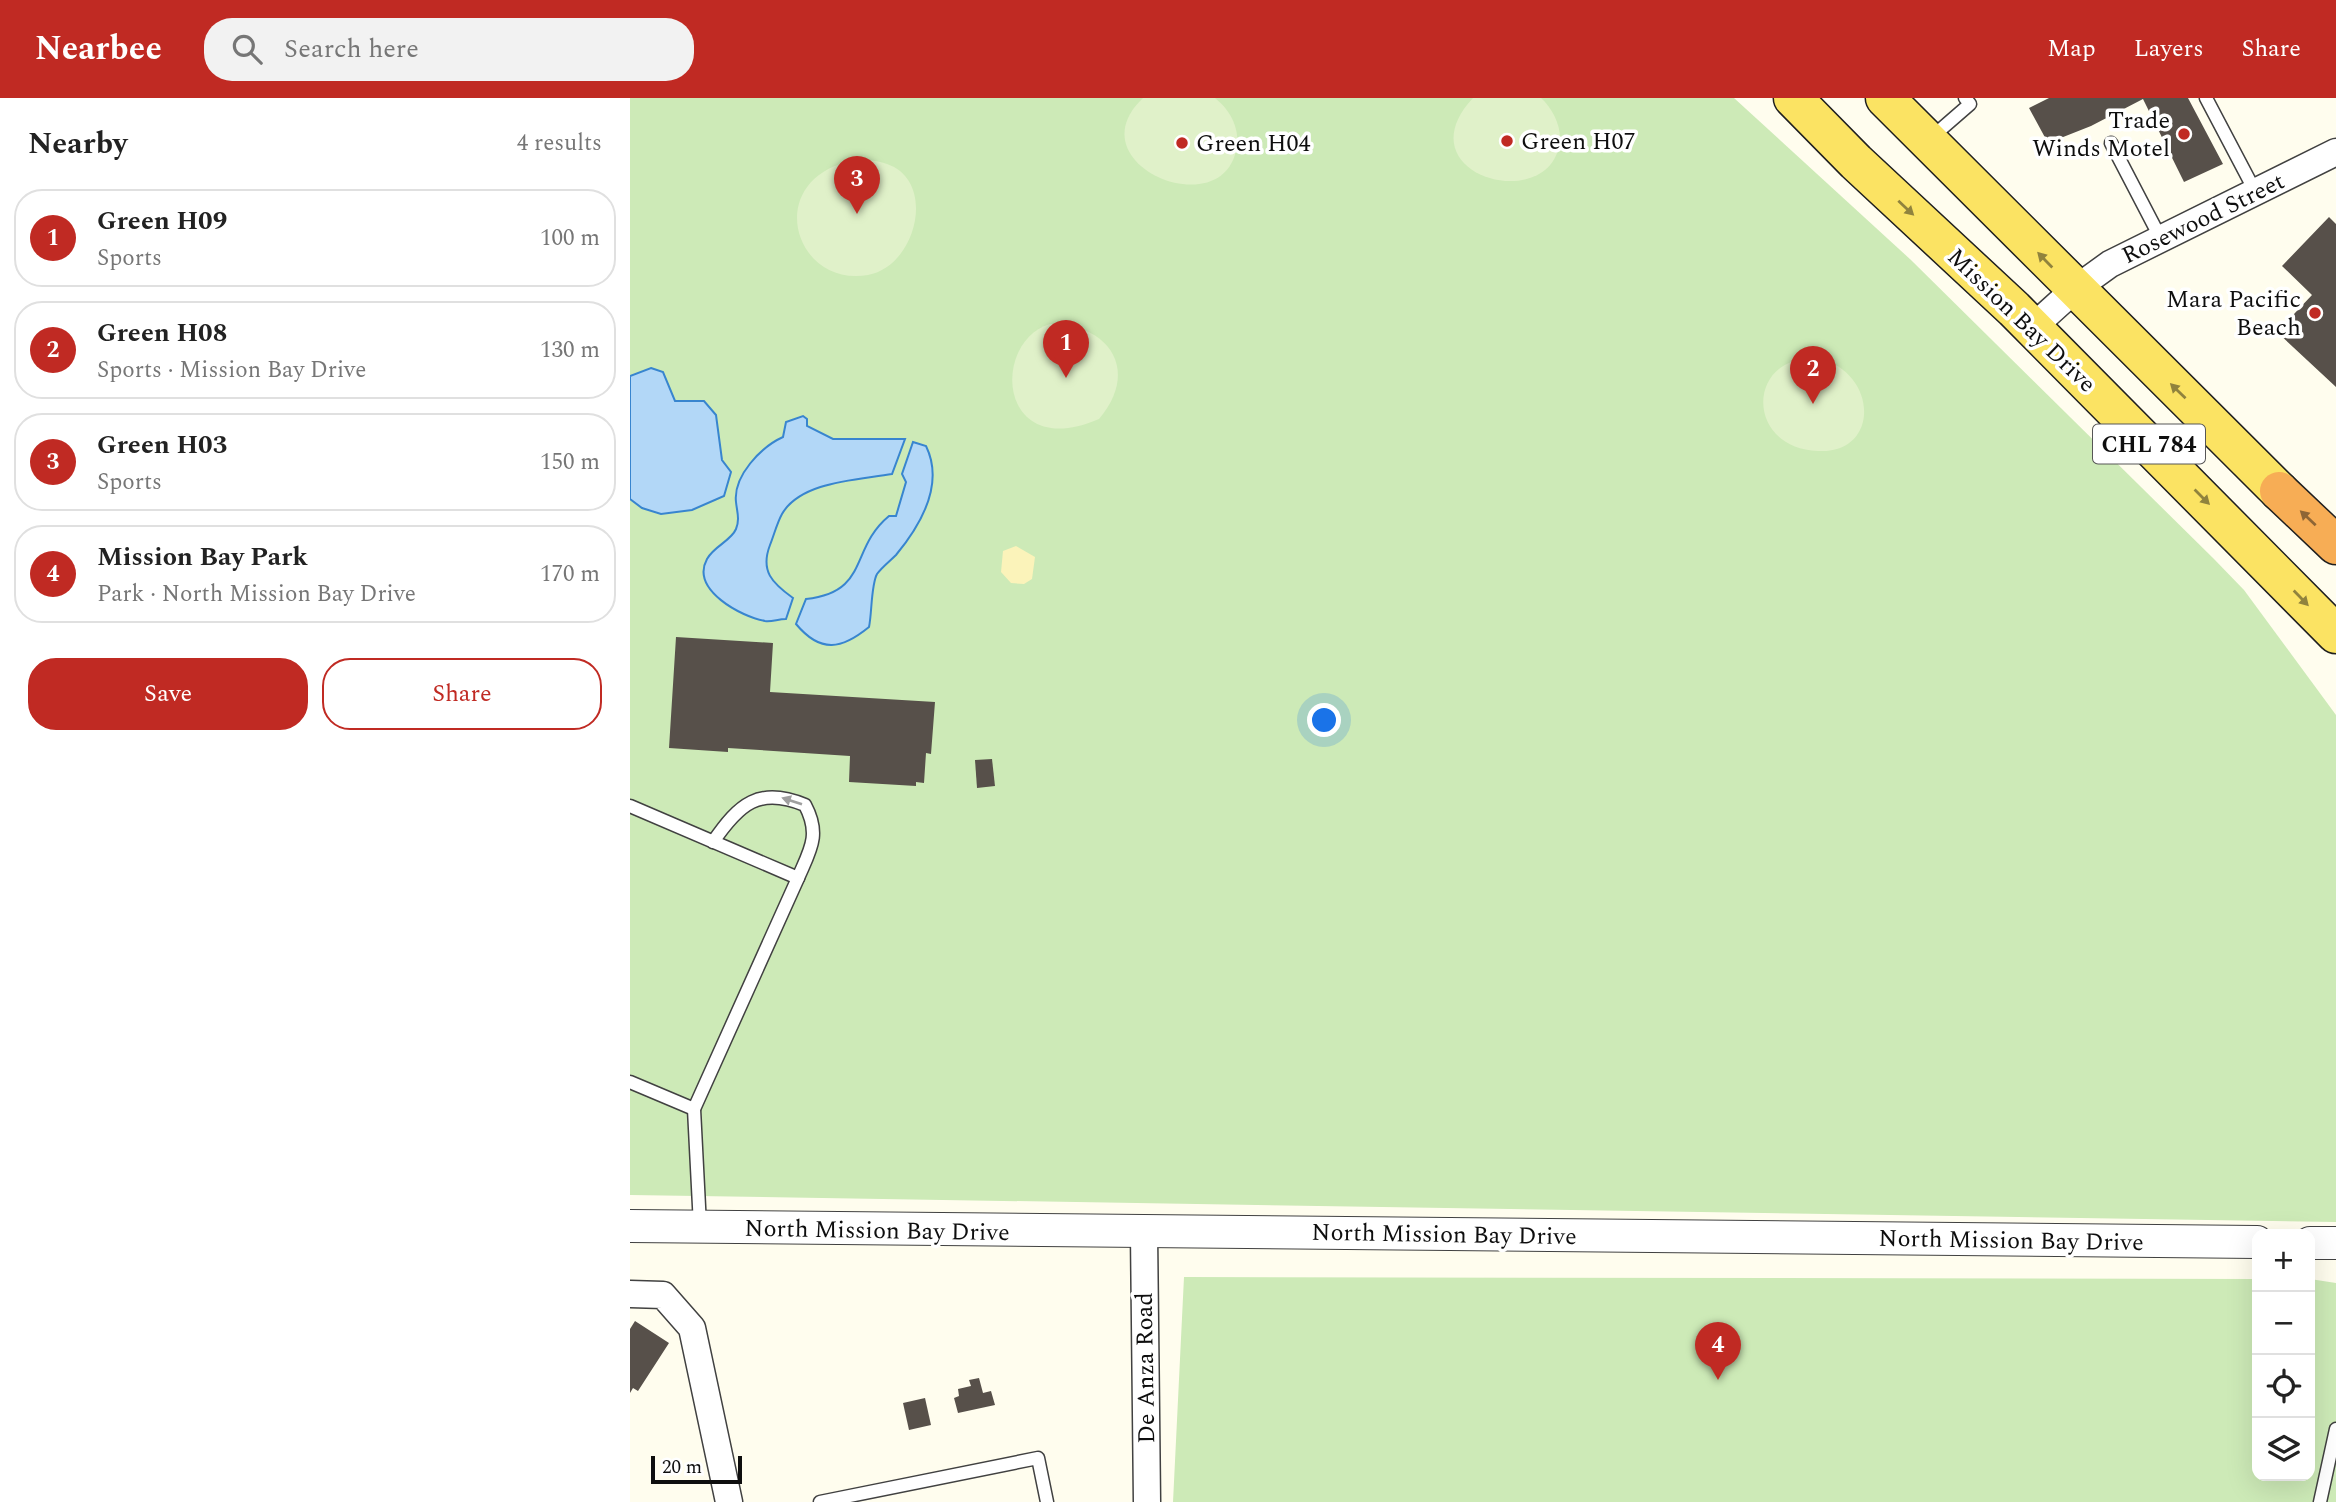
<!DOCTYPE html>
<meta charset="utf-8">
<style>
body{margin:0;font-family:Spectral,serif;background:#f2f2f2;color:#222}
.controls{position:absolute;right:21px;bottom:21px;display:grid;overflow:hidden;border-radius:14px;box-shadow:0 7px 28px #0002}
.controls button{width:63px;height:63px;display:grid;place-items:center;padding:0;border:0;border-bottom:2px solid #e0e0e0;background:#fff;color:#222;font:35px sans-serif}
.scale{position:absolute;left:21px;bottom:18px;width:91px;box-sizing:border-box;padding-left:7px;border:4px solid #0e0e0e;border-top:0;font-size:19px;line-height:24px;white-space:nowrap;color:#0e0e0e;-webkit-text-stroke:5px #fff;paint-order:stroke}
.you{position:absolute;left:695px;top:623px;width:24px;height:24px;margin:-18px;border:5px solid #fff;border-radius:50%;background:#1a73e8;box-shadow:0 0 0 10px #1a73e833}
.badge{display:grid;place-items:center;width:46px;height:46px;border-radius:50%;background:#c02a23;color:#fff;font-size:23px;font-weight:700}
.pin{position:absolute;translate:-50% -58px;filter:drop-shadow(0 2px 4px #0008)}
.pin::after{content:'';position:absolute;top:37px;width:24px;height:21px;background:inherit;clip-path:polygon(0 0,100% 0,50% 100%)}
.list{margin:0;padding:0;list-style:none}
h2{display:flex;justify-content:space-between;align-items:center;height:91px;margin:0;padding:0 28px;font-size:30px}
h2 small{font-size:23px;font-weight:400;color:#767676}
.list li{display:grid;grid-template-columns:46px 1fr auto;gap:21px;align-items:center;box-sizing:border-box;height:98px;margin:0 14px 14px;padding:0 14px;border:2px solid #e0e0e0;border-radius:28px}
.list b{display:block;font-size:26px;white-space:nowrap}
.list p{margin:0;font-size:23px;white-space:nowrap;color:#767676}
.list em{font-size:23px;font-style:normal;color:#767676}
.actions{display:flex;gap:14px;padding:21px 28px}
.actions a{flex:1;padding:16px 0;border:2px solid #c02a23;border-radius:28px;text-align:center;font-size:24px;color:#c02a23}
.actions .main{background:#c02a23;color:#fff}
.icon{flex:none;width:38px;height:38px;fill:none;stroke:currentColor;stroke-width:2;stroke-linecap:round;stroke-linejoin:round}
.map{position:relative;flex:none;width:1706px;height:1404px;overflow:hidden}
header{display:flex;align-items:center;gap:42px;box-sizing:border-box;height:98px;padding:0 35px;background:#c02a23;color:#fff}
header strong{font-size:33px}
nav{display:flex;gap:38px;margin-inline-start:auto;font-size:24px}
.search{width:490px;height:63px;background:#f2f2f2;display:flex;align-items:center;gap:18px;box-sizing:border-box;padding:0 24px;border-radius:28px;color:#767676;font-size:26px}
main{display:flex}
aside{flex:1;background:#fff}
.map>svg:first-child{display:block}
</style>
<header>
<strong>Nearbee</strong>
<div class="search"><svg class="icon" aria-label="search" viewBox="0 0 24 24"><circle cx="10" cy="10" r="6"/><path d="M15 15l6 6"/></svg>Search here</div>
<nav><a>Map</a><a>Layers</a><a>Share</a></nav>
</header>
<main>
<aside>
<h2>Nearby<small>4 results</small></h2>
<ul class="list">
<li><span class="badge">1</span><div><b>Green H09</b><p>Sports</p></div><em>100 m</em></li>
<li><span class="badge">2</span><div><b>Green H08</b><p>Sports · Mission Bay Drive</p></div><em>130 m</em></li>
<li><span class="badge">3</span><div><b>Green H03</b><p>Sports</p></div><em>150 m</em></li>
<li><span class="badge">4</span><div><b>Mission Bay Park</b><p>Park · North Mission Bay Drive</p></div><em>170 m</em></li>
</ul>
<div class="actions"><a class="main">Save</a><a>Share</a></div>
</aside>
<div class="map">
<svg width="1706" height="1404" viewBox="0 0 1706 1404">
<rect width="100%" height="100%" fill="#fffdee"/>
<g fill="#cdeab7">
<path d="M0,0h1104l177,162 303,299 30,31 92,125v507l-1706,-27z"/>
<path d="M554,1179l1073,2v197h53v-197l26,4v219h-1163z"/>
</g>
<path fill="#fbf3ba" d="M386,448l19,11 -3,22 -8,5 -13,-1 -10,-11 2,-21z"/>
<g fill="#e0f1c9">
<path d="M513,0h72c14,11 24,28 22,47 -10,83 -165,20 -94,-47z"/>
<path d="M843,0h68c11,10 20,27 19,43 -9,76 -159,34 -87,-43z"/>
<path d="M225,62c10,0 22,0 32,4 50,17 30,102 -19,111 -75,13 -107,-97 -13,-115z"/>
<path d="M420,226c60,0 90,47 49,95 -101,44 -109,-77 -49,-95z"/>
<path d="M1188,260c60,14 63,96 0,93 -74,-3 -72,-97 0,-93z"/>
</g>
<g fill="#b2d7f7" stroke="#3885cf" stroke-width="2">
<path d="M21,270l12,4 12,29h29l12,14 6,45 9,12 -7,24 -32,14 -31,4 -19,-6 -12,-9v-123z"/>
<path d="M173,318l4,3v7l26,13h72l-13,35c-33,6 -91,7 -110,40 -5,9 -8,21 -12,31 -10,26 2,38 23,53l-7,21c-8,0 -14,3 -21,2 -23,-4 -75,-31 -58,-62 7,-13 24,-18 29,-30 4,-10 1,-17 0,-27 -3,-26 25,-55 47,-65l3,-15z"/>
<path d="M283,344l13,4c19,39 -6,80 -30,109 -6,6 -14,12 -19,19 -6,11 -5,39 -8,53 -27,22 -48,27 -73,-3l10,-25c64,-7 43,-50 83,-83h7l10,-34 -4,-8z"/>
</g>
<g fill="#57504a">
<path d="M1419,0h139l35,66 -39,18 -41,-83 -52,27 -43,17 -19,-35z"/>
<path d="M1699,119l7,7v163l-59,-55 35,-37 -30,-29z"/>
<path d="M46,539l97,6 -3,49 165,10 -4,52 -5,-1 -2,30 -8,-1v4l-67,-4 1,-26 -122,-8v4l-59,-4z"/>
<path d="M362,661l3,27 -18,2 -2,-28z"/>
<path d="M5,1223l34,22 -31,48 -5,-3 -3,5v-64z"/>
<path d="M349,1280l4,15 8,-2 4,14 -37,8 -4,-15 5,-2 -1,-7 13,-3 -2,-6z"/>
<path d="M295,1300l6,27 -22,5 -6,-27z"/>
</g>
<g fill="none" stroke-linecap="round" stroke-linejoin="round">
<g stroke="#414141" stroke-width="15">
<g id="service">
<path d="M1576,0l50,95"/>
<path d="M1302,39l38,-33 -5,-6"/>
<path d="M1481,45l50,96"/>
<path d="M0,708l168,72 -104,231 6,117"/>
<path d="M83,744c26,-38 46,-56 92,-37 16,30 5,45 -7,73"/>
<path d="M0,984l64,27"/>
<path d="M190,1404l218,-44 9,44"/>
<path d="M1690,1404l16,-73"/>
</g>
</g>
<g stroke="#414141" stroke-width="29">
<g id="minor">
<path d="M1403,229l41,-37 36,-26 226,-112"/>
<path d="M514,1135l3,269"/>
<path d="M0,1196l33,1 29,33 37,174"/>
</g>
</g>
<g stroke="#414141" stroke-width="34">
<g id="tertiary">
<path d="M0,1128l1627,16"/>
<path d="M1680,1145h26"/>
</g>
</g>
<g stroke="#1f1f1f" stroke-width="41">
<g id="primary">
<path d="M1163,0l63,64 158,147 322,325"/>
<path d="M1255,0l394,393"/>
</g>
</g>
<g stroke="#1f1f1f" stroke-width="41">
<path id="motorway" d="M1649,393l57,54"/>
</g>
<use href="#service" stroke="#fff" stroke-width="12"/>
<use href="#minor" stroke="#fff" stroke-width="26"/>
<use href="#tertiary" stroke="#fff" stroke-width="32"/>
<use href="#primary" stroke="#fbe363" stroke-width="38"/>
<use href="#motorway" stroke="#f7ad55" stroke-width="38"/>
</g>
<defs><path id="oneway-solid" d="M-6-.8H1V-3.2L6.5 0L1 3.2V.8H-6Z" transform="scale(1.75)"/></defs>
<g fill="#90833d">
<use href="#oneway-solid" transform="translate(1276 110) rotate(43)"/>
<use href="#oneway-solid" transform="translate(1415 162) rotate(-134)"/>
<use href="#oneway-solid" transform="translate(1548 293) rotate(-136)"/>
<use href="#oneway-solid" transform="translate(1572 399) rotate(45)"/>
<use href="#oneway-solid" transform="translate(1671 500) rotate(46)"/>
</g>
<use fill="#8e6535" href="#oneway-solid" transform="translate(1678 420) rotate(-137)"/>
<use fill="#9f9f9f" href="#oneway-solid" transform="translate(162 703) rotate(-162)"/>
<g fill="#c02a23" stroke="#fff" stroke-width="2.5">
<circle cx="1554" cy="36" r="7"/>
<circle cx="877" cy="43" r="7"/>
<circle cx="552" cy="45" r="7"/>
<circle cx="1685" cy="215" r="7"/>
</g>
<g text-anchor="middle" stroke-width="7" stroke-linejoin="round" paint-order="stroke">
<rect fill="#fff" stroke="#565656" stroke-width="2" x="1463" y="326.5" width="112" height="39" rx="5"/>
<g font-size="23" font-weight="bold" fill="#0e0e0e">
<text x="1519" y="354">CHL 784</text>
</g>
<g font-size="24" fill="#0e0e0e" stroke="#fff" text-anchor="end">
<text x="1540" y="30">Trade<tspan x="1540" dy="28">Winds Motel</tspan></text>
<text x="891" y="51" text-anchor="start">Green H07</text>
<text x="566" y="53" text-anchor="start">Green H04</text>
<text x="1671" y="209">Mara Pacific<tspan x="1671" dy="28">Beach</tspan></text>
</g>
<g font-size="24" fill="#0e0e0e" stroke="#fff">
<text transform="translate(1573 120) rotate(-26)" y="8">Rosewood Street</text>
<text transform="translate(1392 222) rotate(44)" y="8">Mission Bay Drive</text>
<text transform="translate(247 1132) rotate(1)" y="8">North Mission Bay Drive</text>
<text transform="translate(814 1136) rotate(1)" y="8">North Mission Bay Drive</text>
<text transform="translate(1381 1142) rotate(1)" y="8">North Mission Bay Drive</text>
<text transform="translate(515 1270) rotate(-91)" y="8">De Anza Road</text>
</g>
</g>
</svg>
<div class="controls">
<button>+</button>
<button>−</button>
<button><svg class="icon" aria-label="locate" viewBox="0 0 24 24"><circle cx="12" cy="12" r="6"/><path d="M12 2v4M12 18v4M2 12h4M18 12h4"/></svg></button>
<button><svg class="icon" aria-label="layers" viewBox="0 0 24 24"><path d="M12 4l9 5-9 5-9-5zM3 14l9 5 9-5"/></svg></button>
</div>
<div class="scale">20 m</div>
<div class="you"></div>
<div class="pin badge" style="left:436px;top:280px">1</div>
<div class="pin badge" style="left:1183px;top:306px">2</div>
<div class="pin badge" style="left:227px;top:116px">3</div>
<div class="pin badge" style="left:1088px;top:1282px">4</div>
</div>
</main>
